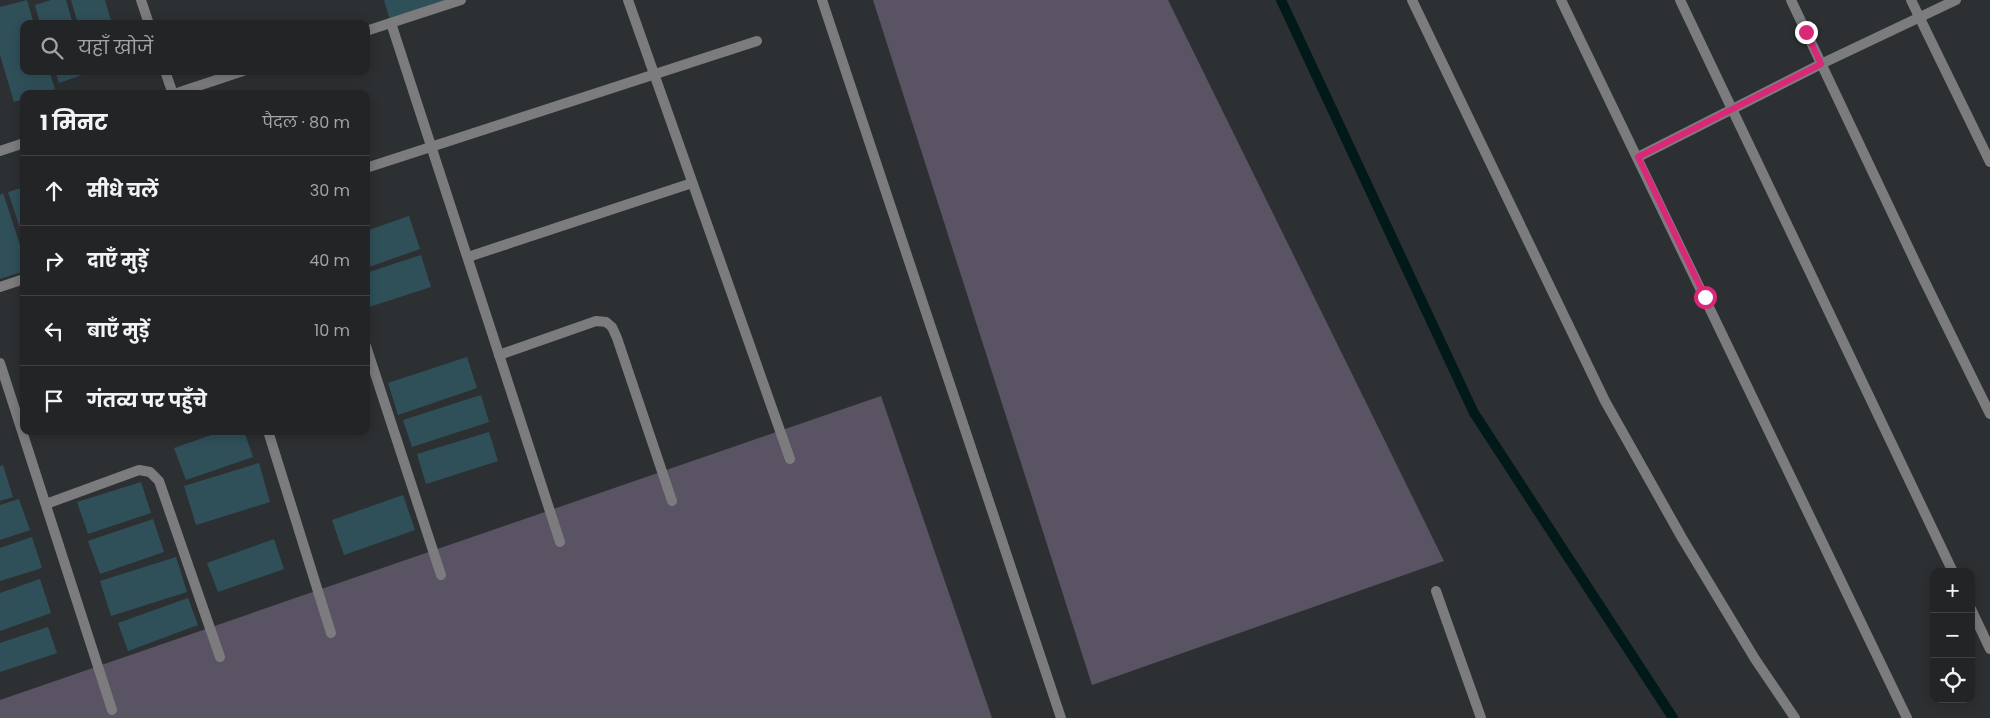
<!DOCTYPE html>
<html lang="hi">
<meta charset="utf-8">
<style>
body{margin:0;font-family:Poppins,"Noto Sans Devanagari",sans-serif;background:#2e3032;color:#f1f3f6}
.controls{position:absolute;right:15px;bottom:15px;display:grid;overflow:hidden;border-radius:10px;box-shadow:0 2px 12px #0003}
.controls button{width:45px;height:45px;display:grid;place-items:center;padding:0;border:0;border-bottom:1px solid #3f4143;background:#222426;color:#f1f3f6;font:25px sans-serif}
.stop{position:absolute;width:15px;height:15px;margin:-11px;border:4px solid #db2777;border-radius:50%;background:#fff}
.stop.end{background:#db2777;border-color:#fff;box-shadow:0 1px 5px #0008}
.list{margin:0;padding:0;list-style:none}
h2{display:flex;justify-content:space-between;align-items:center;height:65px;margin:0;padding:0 20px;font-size:21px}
h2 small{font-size:16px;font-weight:400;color:#a2a4a7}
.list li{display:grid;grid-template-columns:32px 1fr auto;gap:15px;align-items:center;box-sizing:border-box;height:70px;padding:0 20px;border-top:1px solid #3f4143}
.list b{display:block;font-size:19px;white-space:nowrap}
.list em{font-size:16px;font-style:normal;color:#a2a4a7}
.icon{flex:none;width:28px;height:28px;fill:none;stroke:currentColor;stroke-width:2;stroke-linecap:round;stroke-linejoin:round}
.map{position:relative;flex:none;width:1990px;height:718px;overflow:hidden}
.search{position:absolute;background:#222426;box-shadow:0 2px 12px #0003;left:20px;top:20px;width:350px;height:55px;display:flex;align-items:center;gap:12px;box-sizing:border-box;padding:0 18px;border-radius:10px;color:#a2a4a7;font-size:19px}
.panel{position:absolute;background:#222426;box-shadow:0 2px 12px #0003;left:20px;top:90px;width:350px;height:345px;border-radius:10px}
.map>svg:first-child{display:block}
</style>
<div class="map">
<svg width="1990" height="718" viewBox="0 0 1990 718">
<rect width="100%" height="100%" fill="#2d3032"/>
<g fill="#5a5364">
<path d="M873,0h295l276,561 -352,124z"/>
<path d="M881,396l111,322h-992v-18z"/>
</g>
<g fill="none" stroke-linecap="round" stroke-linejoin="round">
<path stroke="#011a19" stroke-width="10" d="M1281,0l193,413 199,305"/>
</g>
<g fill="#305059">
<path d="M27,0l7,24h-10v47h25l6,18 -16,5h-15v5l-10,3 -14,-47v-48z"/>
<path d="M51,0h15l7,24h-33l-5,-19z"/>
<path d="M71,0h34l7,24h-34z"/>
<path d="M384,0h76l-69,23z"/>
<path d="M55,71h33v2l-29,10z"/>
<path d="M24,187v50h-1l-15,-45z"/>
<path d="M3,193l21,64v14l-24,8v-84z"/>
<path d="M409,216l11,33 -54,19v-37z"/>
<path d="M421,255l10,32 -65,21v-35z"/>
<path d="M467,357l10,31 -79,27 -10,-32z"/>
<path d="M481,395l8,27 -77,25 -9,-27z"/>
<path d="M223,431h21l9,26 -67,23 -12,-32z"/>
<path d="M489,432l9,29 -72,23 -9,-30z"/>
<path d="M259,463l11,39 -74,23 -12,-39z"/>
<path d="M3,465l10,32 -13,4v-35z"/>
<path d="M141,482l10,31 -63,21 -11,-32z"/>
<path d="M403,495l12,35 -71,25 -12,-35z"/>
<path d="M19,499l11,31 -30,10v-35z"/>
<path d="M153,519l11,33 -64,22 -12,-33z"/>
<path d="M32,537l10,31 -42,13v-33z"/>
<path d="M274,539l10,30 -66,23 -11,-29z"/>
<path d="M176,557l11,35 -76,24 -11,-35z"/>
<path d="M40,579l11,34 -51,18v-38z"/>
<path d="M188,598l10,27 -70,26 -10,-28z"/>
<path d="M48,627l9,26 -57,19v-29z"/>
</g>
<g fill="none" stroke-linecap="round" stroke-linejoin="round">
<g stroke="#7c7c7e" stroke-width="10">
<path d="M141,0l8,24"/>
<path d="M628,0l162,459"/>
<path d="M1412,0l193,401 77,137 73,121 40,59"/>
<path d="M1561,0l346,718"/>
<path d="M1680,0l273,572"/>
<path d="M1791,0l130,274 69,140"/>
<path d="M1911,0l79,162"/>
<path d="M391,23l169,519"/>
<path d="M366,31l95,-31"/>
<path d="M165,71l8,23"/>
<path d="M174,94l69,-23"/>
<path d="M0,151l24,-8"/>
<path d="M1638,157l183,-93 135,-64"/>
<path d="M366,168l391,-127"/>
<path d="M468,257l224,-74"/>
<path d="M0,287l24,-8"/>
<path d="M366,346l75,229"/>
<path d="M499,355l97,-34 10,1 6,5 5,11 55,163"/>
<path d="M0,363l112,347"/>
<path d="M268,431l63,202"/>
<path d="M46,504l93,-34 11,2 9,9 61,176"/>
<path d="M1436,591l45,127"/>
<path d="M1971,609l19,40"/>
</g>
<path stroke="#7c7c7e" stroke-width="10" d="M822,0l239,718"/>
</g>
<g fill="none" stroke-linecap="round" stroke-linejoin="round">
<path stroke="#db2777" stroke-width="6" d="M1705,297l-67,-140 183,-93 -15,-32"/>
</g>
</svg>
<div class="controls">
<button>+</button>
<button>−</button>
<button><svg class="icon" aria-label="locate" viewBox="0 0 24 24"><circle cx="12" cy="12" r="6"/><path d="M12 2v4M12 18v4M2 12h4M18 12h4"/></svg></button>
</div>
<div class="stop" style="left:1705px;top:297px"></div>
<div class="stop end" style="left:1806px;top:32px"></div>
<div class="search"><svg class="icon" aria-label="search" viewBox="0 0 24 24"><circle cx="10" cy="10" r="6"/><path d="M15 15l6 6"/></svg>यहाँ खोजें</div>
<section class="panel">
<h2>1 मिनट<small>पैदल · 80 m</small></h2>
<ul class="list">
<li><svg class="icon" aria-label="ahead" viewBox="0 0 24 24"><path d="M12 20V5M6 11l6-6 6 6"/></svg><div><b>सीधे चलें</b></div><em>30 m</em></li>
<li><svg class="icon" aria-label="right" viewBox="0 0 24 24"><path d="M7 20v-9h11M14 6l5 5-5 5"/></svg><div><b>दाएँ मुड़ें</b></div><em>40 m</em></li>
<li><svg class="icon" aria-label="left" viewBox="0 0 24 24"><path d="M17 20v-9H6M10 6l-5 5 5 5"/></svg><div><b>बाएँ मुड़ें</b></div><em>10 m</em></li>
<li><svg class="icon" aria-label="arrive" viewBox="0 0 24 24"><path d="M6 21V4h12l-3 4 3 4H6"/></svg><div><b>गंतव्य पर पहुँचे</b></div></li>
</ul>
</section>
</div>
